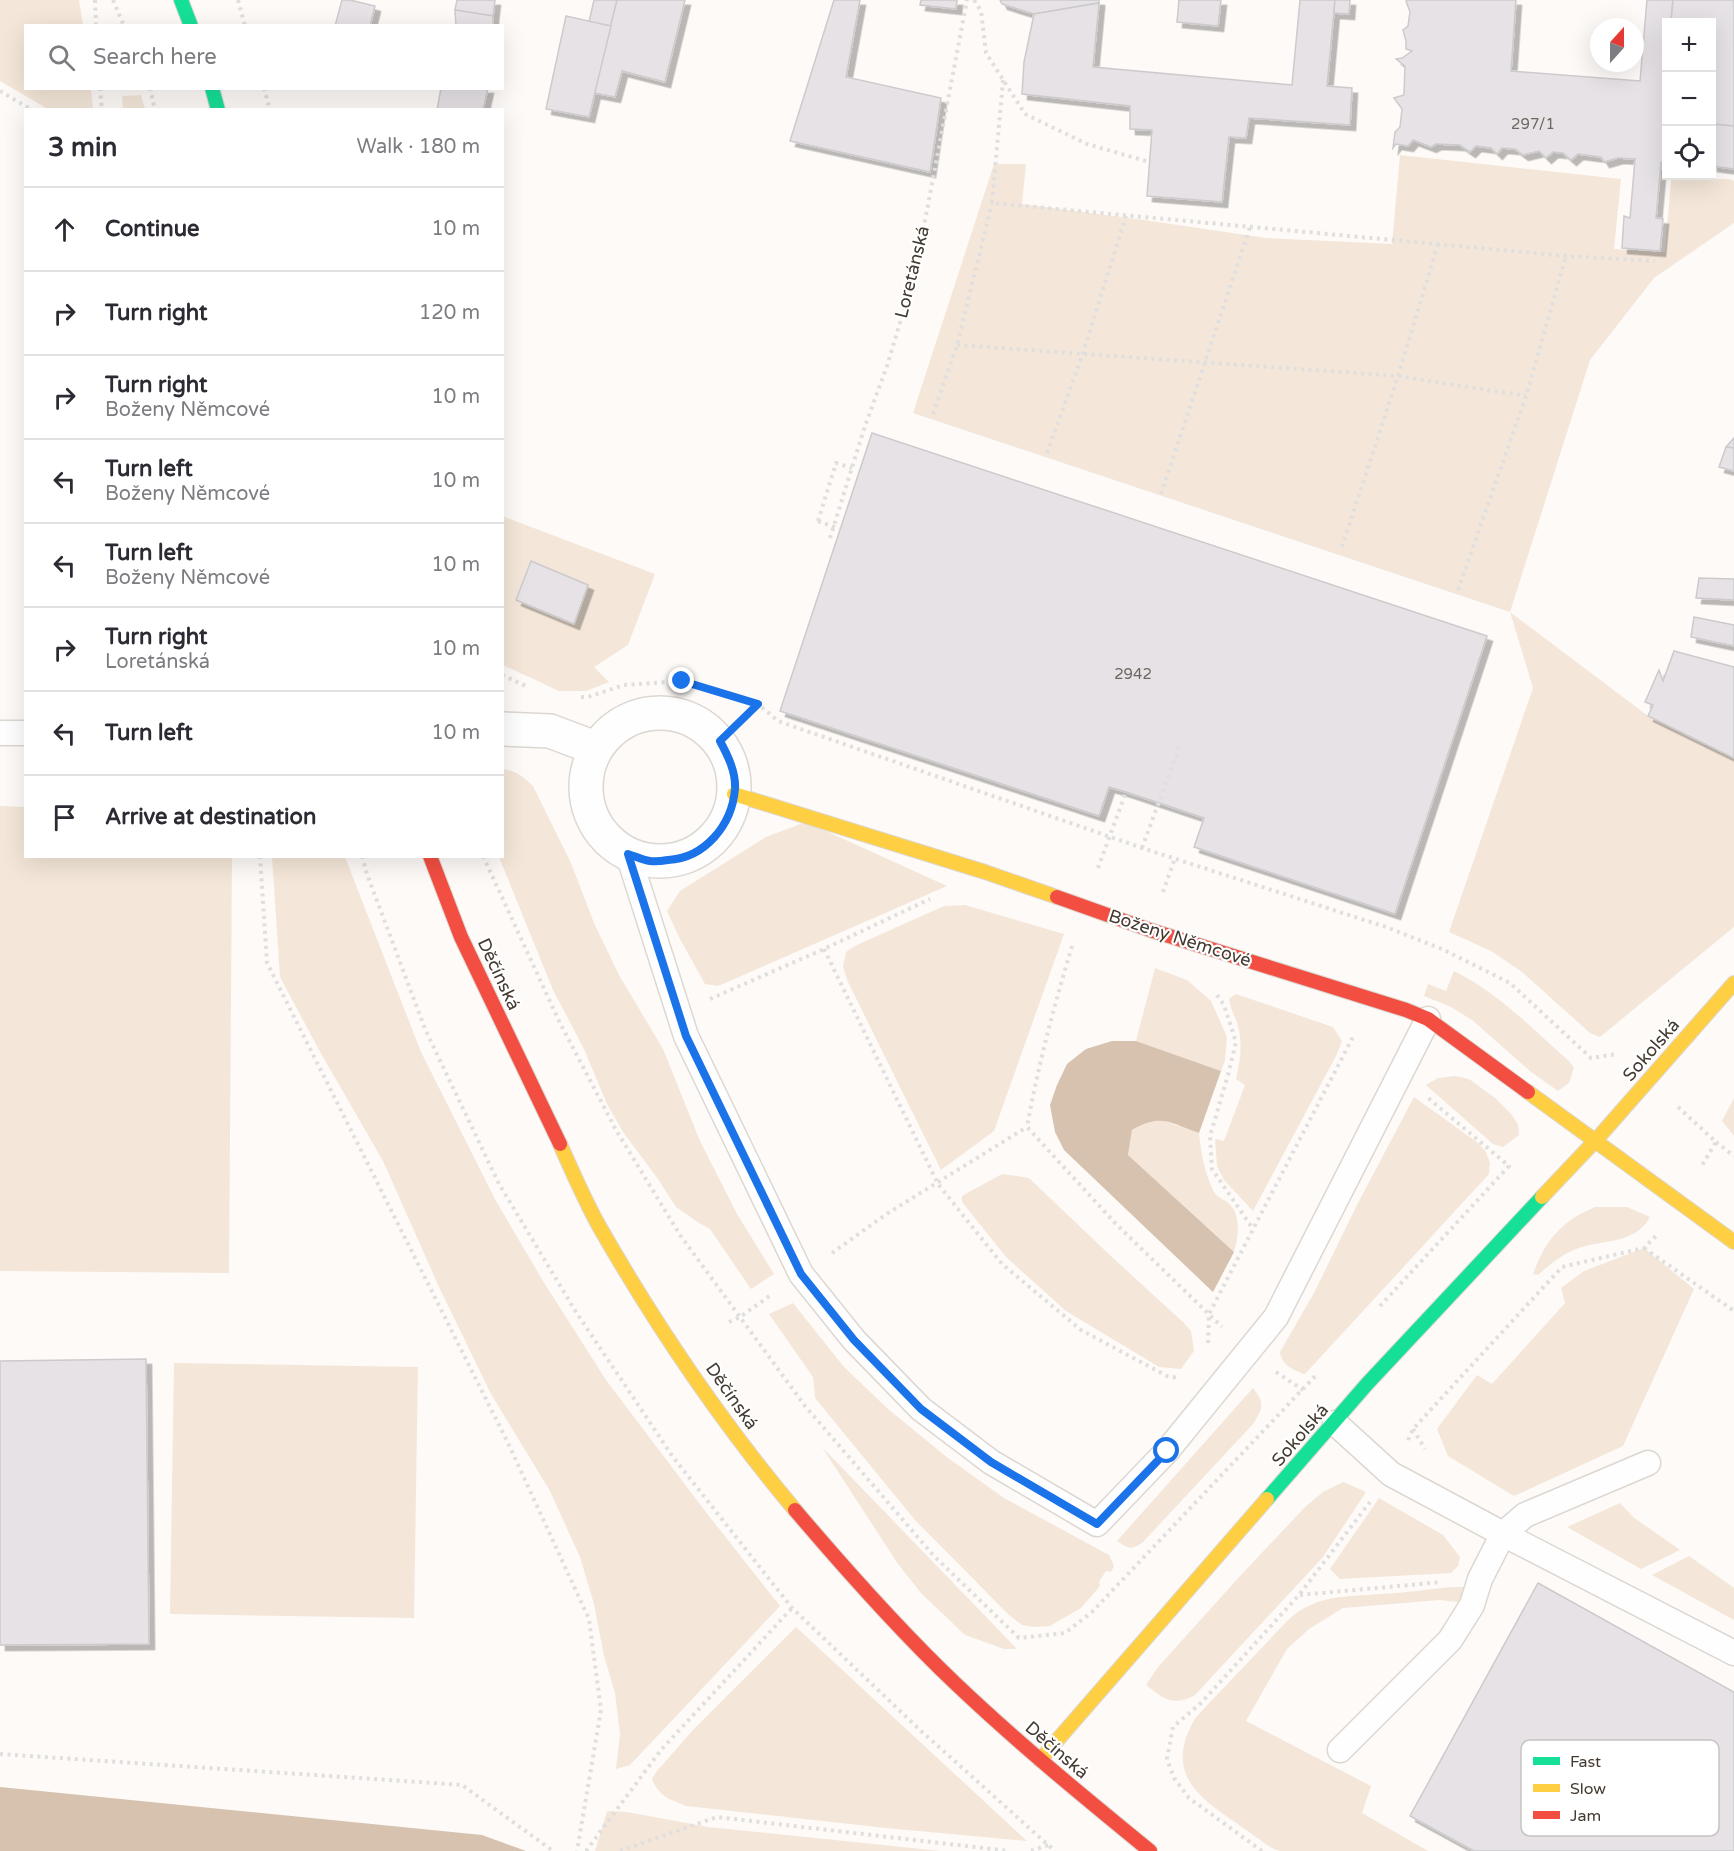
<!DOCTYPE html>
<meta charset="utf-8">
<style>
body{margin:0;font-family:"Varela Round",sans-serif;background:#f7f7f7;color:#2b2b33}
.controls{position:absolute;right:18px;top:18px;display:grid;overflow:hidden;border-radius:0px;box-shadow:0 6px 24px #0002}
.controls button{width:54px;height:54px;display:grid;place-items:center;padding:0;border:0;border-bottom:2px solid #e1e1e2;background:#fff;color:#2b2b33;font:30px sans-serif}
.compass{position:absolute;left:1590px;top:18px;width:54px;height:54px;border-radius:50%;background:#fff;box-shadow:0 6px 24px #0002;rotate:21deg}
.stop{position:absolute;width:18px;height:18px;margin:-14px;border:4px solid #1a73e8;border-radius:50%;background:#fff}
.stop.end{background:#1a73e8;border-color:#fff;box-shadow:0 2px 6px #0008}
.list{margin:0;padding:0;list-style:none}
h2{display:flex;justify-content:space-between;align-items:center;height:78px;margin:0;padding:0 24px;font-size:26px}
h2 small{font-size:20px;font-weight:400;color:#7c7c81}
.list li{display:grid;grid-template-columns:39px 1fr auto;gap:18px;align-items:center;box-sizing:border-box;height:84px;padding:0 24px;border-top:2px solid #e1e1e2}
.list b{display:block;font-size:22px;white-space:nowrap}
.list p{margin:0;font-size:20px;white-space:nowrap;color:#7c7c81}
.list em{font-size:20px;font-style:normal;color:#7c7c81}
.icon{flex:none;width:33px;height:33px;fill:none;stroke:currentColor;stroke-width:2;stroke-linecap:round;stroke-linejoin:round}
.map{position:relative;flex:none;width:1734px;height:1851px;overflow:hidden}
.search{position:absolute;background:#fff;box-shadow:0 6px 24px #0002;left:24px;top:24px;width:480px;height:66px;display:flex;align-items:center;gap:15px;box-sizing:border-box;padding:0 21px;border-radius:0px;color:#7c7c81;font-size:22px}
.panel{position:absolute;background:#fff;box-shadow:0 6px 24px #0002;left:24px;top:108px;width:480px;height:750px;border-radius:0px}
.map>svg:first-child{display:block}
</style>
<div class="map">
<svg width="1734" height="1851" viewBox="0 0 1734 1851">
<defs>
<filter id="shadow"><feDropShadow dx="5.5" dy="5.5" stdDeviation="0" flood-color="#0004"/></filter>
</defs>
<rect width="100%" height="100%" fill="#fdfaf7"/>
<g fill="#f4e7d9">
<path d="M0,0h79l4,25 -57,1v62l65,1 2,20h-45l-48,-28z"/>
<path d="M141,95l4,14h-22l-1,-13z"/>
<path d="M1400,155l221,24 -7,70 51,3 6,-72 59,-1 4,2v42l-80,55 -64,82 -80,252 138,104 86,42v169l-134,110 -10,-4 -68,-61 -31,-21 -42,-19 84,-244 -23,-76 -597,-199 81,-249h32l-4,40 122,16 122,18 126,6z"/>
<path d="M502,516l153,58 -27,71 -34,22 15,15 -23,9h-27l-56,-26z"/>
<path d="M503,769c13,2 20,7 30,17l38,77 23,60 25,52 44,74 37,92 37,73 37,60 -23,15 -41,-60 -11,-6 -23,-16 -18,-28 -35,-47 -16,-28 -23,-55 -31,-59 -54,-133 3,-1z"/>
<path d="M0,806l25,1 1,49 206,1 -3,416 -229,-2z"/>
<path d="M806,822l141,64 -229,100 -13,-2 -25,-45 -13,-28 13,-20 86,-54z"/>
<path d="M272,857h73l76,195 75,149 47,80 63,99 99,131 75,95 -150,159 -14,4 4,-35 -5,-41 -11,-37 -10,-52 -14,-47 -30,-66 -59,-97 -52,-107 -56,-126 -64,-111 -39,-73z"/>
<path d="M965,905l99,29 -70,197 -53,39 -93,-188 -5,-15 3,-15 11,-7 87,-39z"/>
<path d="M1155,968l32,12 24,21 16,36 -2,23 -4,11 -85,-30z"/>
<path d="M1454,971c46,23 77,57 115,90l5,7 -5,15 -11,8 -27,-19 -59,-52 -21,-13 -27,-11 4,-12 18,7z"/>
<path d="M1236,994l97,33 9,14 -6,15 -83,155 -29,-31 -7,-14 -2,-27 9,2 21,-56 -9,-6c4,-19 7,-33 2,-53 -2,-9 -8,-17 -9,-27z"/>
<path d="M1455,1076l14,3 26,19 17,17 6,10 1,10 -16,12 -10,-3 -67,-59 12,-7z"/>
<path d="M1414,1097l64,46 8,9 4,11 -1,11 -184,200c-11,-3 -24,-10 -25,-22l34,-59 43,-88z"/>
<path d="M1734,1098v38l-12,-15z"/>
<path d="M1159,1119l40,14c2,20 6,41 15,59 4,7 14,8 18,15 9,13 6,31 2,45l-106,-97 4,-25 16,-9z"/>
<path d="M1002,1174l27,4 85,81 69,63 8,9 3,20 -13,18 -22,-2 -93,-56 -60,-54 -44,-55v-6z"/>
<path d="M1595,1207h32l23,10c-15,28 -48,22 -74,32 -15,6 -27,16 -38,26l-5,-1c12,-33 28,-53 62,-67z"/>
<path d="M1644,1248l50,41 -71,157 -109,50 -66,-40 -11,-27 40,-54 15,9 73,-81 -4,-15 23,-17z"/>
<path d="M793,1303l51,64 44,42 60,49 56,40 105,57 5,11 -3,6 -5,-1 -7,11 1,4 -19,22 -31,18 -16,1 -12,-2 -13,-10 -94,-95 -100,-122 -2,-21 -44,-63z"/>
<path d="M174,1363l244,4 -4,251 -244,-4z"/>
<path d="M1253,1388c12,15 10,20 0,36l-110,118c-12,9 -15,6 -26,-1z"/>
<path d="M822,1447l195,202h-13l-39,-14 -44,-42 -23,-29z"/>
<path d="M1343,1482l23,10 -43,65 -128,138c-22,12 -31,4 -49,-10l12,-18 83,-92 65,-69 17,-14z"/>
<path d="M1379,1498l64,37 17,22 -2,9 -7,7 -111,6 -10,-10z"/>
<path d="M1620,1503l13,14 47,33 -39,19 -74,-42z"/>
<path d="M1689,1556l45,32v32l-82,-45z"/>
<path d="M1453,1587h13l-8,15 -18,-2 -97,8 -34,21 -22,20 -41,72 125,65 -9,27 66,38c-34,0 -67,0 -101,0 -15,0 -32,0 -47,0 -9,-1 -26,-16 -35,-22 -44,-30 -84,-54 -49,-112l93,-98c29,-25 56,-22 93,-25 24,-1 47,-5 71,-7z"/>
<path d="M796,1627l231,214 -141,-13 -200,-22c-16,-7 -27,-9 -34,-27l5,-8 36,-41z"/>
<path d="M607,1811l20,1 81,15 233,24h-346z"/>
</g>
<g fill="#d6c2ae">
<path d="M1112,1041h24l85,30 -22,62c-30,-10 -37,-20 -67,-3l-4,25 106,97 -21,40 -149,-142 -9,-18 -5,-27 7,-20 10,-21 19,-15z"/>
<path d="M0,1787l482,48 44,16h-526z"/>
</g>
<g fill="#e6e2e6" stroke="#cdcacd" stroke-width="1.5" filter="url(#shadow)">
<path d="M342,0h8l25,6 -5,20h-35z"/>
<path d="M457,0h38l-2,16 -38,-6z"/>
<path d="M594,0h23l-6,26 -22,-4z"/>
<path d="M617,0h68l-20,82 -43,-11 -7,26 -21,-4z"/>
<path d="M834,0h26l-14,77 95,21 -11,74 -140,-31z"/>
<path d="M921,0h36l-1,9 -36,-4z"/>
<path d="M1000,0h99v3l-65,11 -32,-10z"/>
<path d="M1179,0h42l-3,26 -41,-4z"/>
<path d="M1300,0h35l-8,86 25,2 -2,37 -101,-7 -3,20 -17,-1 -7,65 -75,-6 5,-66 -22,-1v-23l-108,-12 2,-32 10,-48 65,-11 -6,64 199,18z"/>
<path d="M1335,0h15l-1,14 -15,-1z"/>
<path d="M1407,0h109l-5,71 129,10 7,-81h26l-2,22h-5v56l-3,42h3v42h-5l-5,56 7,1 -3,32 -38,-3 2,-32 6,2 5,-59 -17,-1 -14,4 -3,-5 -23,-3 -7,6 -8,-7 -10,-1 -7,6 -7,-7 -16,4 -8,-6 -13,-1 -5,6 -6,-6 -15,-2 -6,6 -10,-7 -24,-1 -5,3 -18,-7 -5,6 -12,-2 -3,4 2,-16 5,-5 2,-18 -8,-11 10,-3 1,-29 -9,-7 6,-1 10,-7 -6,-2v-8l-3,-11 5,-4 2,-14 -4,-11z"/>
<path d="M1673,0h61v126l-22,-2v-102h-41z"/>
<path d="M455,10l38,6v10h-37z"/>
<path d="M566,16l45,10 -22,91 -43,-8z"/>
<path d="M1666,78v42h-3z"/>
<path d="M441,88h47l-5,22h-46z"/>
<path d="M1712,124l22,2v43l-22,-3z"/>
<path d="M872,433l615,203 -92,278 -201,-67 10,-29 -78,-26 -17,-5 -10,29 -319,-105z"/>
<path d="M1734,438v10l-8,-1z"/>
<path d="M1726,447l8,1v23l-15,-4z"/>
<path d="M531,561l57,24 -14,39 -58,-24z"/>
<path d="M1699,578l35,1v21l-38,-2z"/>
<path d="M1694,617l40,8v21l-43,-9z"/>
<path d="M1674,651l60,16v91l-86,-42 5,-11 -8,-3 14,-32 4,11z"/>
<path d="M146,1359l3,285 -149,1v-284z"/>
<path d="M1538,1583l196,109v159h-260l-64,-35z"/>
</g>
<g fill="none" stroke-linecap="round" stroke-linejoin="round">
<g stroke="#dcd7d1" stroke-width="27">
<g id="lane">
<path d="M0,733h26"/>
<path d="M628,854l58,182 115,238 53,66 67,69 70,53 106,62 70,-73 109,-134 152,-298"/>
<path d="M1335,1423l56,51 112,60 22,-19 123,-52"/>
<path d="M1340,1750l110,-110 22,-35 8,-26 23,-45 231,119"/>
</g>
</g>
<g stroke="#dcd7d1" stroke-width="36">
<g id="street">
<circle cx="660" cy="787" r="74"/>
<path d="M502,729l48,2 45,17"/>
</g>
</g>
<g stroke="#dcd7d1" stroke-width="16">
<g id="fast">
<path d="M181,0l10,26"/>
<path d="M212,88l6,22"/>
<path d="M1267,1499l100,-115 175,-187"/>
</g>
</g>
<g stroke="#dcd7d1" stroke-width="16">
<g id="slow">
<path d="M734,794l251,78 72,25"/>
<path d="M1528,1092l206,150"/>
<path d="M560,1144c12,27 24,55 39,82 56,98 123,197 196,284"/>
<path d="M1542,1197l54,-57 138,-157"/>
<path d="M1040,1760l227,-261"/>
</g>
</g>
<g stroke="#dcd7d1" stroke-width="16">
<g id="jam">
<path d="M430,856l31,81 99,207"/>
<path d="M1057,897l93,33 256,80 22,9 100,73"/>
<path d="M795,1510c51,60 104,120 161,174 62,59 128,113 194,167"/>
</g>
</g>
<g stroke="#e0dfde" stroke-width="4" stroke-dasharray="3 4.5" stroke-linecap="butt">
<path d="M95,0l1,26"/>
<path d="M113,0l11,26"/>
<path d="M238,0l7,26"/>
<path d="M974,0l7,11 5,42 39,61 62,30 62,18"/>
<path d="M1003,80l-11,123 574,53 89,5"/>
<path d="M100,88l2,22"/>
<path d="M150,88l5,22"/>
<path d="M264,88l6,22"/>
<path d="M0,91l32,19"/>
<path d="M957,345l441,31 128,20"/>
<path d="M933,414l24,-69 35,-142"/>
<path d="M1047,453l36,-100 43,-137"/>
<path d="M1161,494l89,-267"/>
<path d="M818,521l18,-58 16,5"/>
<path d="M830,538l35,-112 22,-60 28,-93 52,-273"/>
<path d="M1342,547l56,-171 40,-132"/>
<path d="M1458,590l68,-194 40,-140"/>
<path d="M502,675l26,12"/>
<path d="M581,697h7l36,-12 58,-4 76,23 20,17 364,127 244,79 56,22 68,34 81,75 26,-4"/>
<path d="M720,741l38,-37"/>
<path d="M1142,848l37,-101"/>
<path d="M260,856l7,107 241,480 81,176 12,91 -24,141"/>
<path d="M362,856l5,18 58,155 74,155 77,128 97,145 119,151 129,123 134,120"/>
<path d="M483,856l76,165 57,109 64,105 125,171 129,150 85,82 46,-5 27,-21 226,-239"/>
<path d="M1098,868l28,-76"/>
<path d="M1163,892l12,-34"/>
<path d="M1072,946c-18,60 -34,120 -45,181l88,96 107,104"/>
<path d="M824,949l114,235 64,80 79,66 86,46 12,2"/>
<path d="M1217,995l7,10 12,37 -8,33 -18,61 2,33 41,60"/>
<path d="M710,999l114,-50 106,-50"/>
<path d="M1678,1107l38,35 -15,25"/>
<path d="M1716,1142l18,14"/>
<path d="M1644,1248l90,63"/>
<path d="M832,1253l53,-38 142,-88"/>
<path d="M1380,1306l129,-140 -81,-68"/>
<path d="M729,1322l11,-5 31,-22"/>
<path d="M1208,1343l1,-29 145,-279"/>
<path d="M1276,1372l27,18"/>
<path d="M1413,1429l12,20"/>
<path d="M1408,1440l5,-11 149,-162 82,-19 13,-13"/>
<path d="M1300,1595l142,-13"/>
<path d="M0,1754l462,31 91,66"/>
<path d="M586,1851l75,-101 131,-142"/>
<path d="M620,1851l97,-34 292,34"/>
<path d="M1031,1851l17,-6"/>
<path d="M1262,1851l-73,-53 -15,-20 -7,-19 6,-32 28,-24 98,-108 71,-93"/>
</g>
<use href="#lane" stroke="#fffefe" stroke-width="24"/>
<use href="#street" stroke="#fffefe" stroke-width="33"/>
<use href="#fast" stroke="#16e098" stroke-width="14"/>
<use href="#slow" stroke="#ffcf43" stroke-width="14"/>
<use href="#jam" stroke="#f24e42" stroke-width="14"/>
<path stroke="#e0dfde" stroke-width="4" stroke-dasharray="3 4.5" stroke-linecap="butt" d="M818,521l22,8"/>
</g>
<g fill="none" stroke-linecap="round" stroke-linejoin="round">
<path stroke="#1a73e8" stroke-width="8" d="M682,681l76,23 -38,37c8,15 16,31 15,48 -3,36 -30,69 -67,71 -6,1 -12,2 -18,1 -8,-1 -15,-5 -22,-7l58,182 115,238 53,66 67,69 70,53 106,62 70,-73"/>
</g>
<g text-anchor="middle" stroke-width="4.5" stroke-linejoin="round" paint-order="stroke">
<g font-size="15" fill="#6e6660">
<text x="1533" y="129">297/1</text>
<text x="1133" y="679">2942</text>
</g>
<g font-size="18" fill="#433a30" stroke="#fff">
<text transform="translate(912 272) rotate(-76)" y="6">Loretánská</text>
<text transform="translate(1180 938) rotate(18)" y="6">Boženy Němcové</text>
<text transform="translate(499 974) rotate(65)" y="6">Děčínská</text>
<text transform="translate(1651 1050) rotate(-49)" y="6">Sokolská</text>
<text transform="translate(732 1396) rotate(55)" y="6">Děčínská</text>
<text transform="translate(1300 1435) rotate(-49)" y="6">Sokolská</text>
<text transform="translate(1057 1750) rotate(41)" y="6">Děčínská</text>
</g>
</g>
<rect x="1521" y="1740" width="198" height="96" rx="9" fill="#fff" stroke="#c7c4c1" stroke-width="1.5"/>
<rect x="1533" y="1757" width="27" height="8" fill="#16e098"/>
<rect x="1533" y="1784" width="27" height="8" fill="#ffcf43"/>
<rect x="1533" y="1811" width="27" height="8" fill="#f24e42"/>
<g font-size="16" fill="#433a30">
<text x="1570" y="1767">Fast</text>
<text x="1570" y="1794">Slow</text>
<text x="1570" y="1821">Jam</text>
</g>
</svg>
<div class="controls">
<button>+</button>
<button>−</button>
<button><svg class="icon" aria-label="locate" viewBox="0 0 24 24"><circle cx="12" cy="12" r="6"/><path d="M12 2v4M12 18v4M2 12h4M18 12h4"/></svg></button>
</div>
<svg class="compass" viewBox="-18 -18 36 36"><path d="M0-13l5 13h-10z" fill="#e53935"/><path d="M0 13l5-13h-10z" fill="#7c7c81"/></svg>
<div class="stop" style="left:1167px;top:1451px"></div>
<div class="stop end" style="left:682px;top:681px"></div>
<div class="search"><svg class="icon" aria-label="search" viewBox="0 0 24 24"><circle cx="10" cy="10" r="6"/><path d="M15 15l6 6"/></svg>Search here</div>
<section class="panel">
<h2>3 min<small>Walk · 180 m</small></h2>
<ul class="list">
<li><svg class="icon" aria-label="ahead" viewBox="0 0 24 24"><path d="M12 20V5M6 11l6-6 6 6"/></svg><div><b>Continue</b></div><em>10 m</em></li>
<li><svg class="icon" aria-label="right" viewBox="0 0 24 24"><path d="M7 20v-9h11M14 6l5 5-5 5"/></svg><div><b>Turn right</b></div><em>120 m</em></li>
<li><svg class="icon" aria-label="right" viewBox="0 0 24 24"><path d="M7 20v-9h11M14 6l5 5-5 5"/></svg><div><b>Turn right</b><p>Boženy Němcové</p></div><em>10 m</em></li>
<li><svg class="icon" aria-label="left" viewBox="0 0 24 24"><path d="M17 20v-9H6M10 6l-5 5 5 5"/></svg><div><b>Turn left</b><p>Boženy Němcové</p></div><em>10 m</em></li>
<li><svg class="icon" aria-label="left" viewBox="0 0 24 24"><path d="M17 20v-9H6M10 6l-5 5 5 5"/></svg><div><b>Turn left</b><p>Boženy Němcové</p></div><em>10 m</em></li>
<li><svg class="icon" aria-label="right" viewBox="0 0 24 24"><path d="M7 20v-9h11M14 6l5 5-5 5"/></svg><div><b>Turn right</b><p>Loretánská</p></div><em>10 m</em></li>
<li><svg class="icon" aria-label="left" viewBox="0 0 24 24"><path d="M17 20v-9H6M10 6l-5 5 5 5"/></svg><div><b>Turn left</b></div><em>10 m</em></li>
<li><svg class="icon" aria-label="arrive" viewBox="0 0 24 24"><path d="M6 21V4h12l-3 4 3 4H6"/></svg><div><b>Arrive at destination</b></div></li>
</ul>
</section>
</div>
